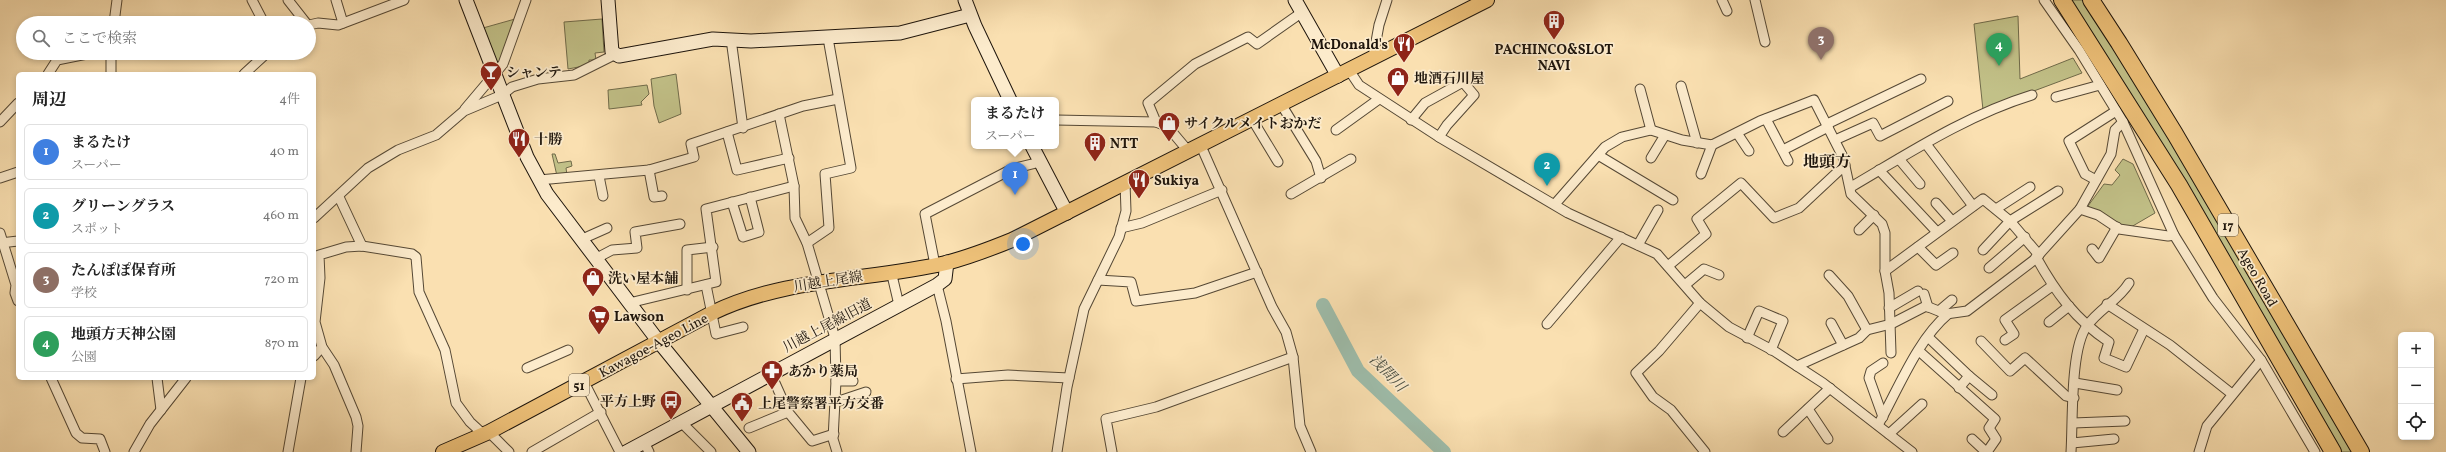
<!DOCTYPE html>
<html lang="ja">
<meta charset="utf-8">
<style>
body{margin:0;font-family:Vollkorn,"Noto Serif JP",serif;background:#f2f2f2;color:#222}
.controls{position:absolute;right:12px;bottom:12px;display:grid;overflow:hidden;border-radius:6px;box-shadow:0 2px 6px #0003}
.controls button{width:36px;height:36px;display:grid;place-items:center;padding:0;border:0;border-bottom:1px solid #e0e0e0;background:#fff;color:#222;font:20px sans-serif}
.you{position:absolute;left:1023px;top:244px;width:14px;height:14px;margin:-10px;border:3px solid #fff;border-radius:50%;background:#1a73e8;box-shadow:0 0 0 6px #1a73e833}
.badge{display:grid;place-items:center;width:26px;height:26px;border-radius:50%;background:#2563eb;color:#fff;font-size:13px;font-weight:700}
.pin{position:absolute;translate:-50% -33px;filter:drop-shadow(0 1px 2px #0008)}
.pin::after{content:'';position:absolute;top:21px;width:14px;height:12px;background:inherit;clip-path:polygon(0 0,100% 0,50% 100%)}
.popup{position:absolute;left:971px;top:97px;width:88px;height:52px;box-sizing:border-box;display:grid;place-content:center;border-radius:6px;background:#fff;filter:drop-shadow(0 1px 3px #0005);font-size:13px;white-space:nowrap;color:#767676}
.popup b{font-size:15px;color:#222}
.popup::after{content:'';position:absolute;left:50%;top:100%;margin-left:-8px;border:8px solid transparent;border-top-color:#fff}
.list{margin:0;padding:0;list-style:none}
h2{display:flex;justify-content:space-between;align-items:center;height:52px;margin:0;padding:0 16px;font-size:17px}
h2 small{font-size:13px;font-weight:400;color:#767676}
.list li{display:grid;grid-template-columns:26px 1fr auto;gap:12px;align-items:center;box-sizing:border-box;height:56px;margin:0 8px 8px;padding:0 8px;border:1px solid #e0e0e0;border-radius:6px}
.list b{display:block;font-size:15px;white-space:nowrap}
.list p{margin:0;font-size:13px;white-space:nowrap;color:#767676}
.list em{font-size:13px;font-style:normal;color:#767676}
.icon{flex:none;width:22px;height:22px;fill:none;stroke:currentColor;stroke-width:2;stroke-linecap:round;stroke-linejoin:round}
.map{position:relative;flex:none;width:2446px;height:452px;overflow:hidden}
.search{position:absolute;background:#fff;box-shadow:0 2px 6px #0003;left:16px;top:16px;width:300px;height:44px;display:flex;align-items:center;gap:10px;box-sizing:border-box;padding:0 14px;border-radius:22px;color:#767676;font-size:15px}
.panel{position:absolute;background:#fff;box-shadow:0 2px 6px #0003;left:16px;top:72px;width:300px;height:308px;border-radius:6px}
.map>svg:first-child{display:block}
</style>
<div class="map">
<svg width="2446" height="452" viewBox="0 0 2446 452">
<rect width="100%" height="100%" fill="#fae0b1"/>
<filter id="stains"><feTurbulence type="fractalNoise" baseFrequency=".005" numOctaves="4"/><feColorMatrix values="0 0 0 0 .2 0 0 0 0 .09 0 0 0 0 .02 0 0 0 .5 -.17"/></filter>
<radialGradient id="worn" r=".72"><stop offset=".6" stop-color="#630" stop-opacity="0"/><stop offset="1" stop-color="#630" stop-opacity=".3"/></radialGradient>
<g fill="#c2c188" stroke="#706b4a">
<path d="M2066,0h18l17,26 255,426h-17z"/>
<path d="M2018,16l2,63 53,-21 9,15 -99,37 -9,-86z"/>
<path d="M515,19l-17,47 -15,-38z"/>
<path d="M602,19l2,33 -9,1 1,7h-7v5l-21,4 -4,-47z"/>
<path d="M676,74l5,40 -22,9 -5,-17 -3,-27z"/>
<path d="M647,85l2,9 -8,8 1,3 -33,4 -1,-19z"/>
<path d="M552,154h3l3,9 13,-2 1,5 -6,2 1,7 -10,1z"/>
<path d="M2123,159l10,5 22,49 -24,14 -12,-2 -31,-19 16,-22 8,1 8,-10 -5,-5z"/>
</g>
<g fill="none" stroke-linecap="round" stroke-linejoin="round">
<path stroke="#9ebdab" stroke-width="14" d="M1323,305l35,66 86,81"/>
<g stroke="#554835" stroke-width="11">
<g id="street">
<path d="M252,0l12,23"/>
<path d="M288,0l18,23"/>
<path d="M336,0l7,23"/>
<path d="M1722,0l5,11"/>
<path d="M1755,0l10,42"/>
<path d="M2044,0l35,50 44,72 51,113 39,63 48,62 54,92"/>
<path d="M114,23l3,-23"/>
<path d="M309,25l9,-2 20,2 66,-25"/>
<path d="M731,39l12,89"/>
<path d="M111,53v21"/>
<path d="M1373,58l6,-33 8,-25"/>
<path d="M1349,70l10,15 80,52 129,76 89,41 43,49 29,24 45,24 49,32 89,69"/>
<path d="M48,74l9,-14 35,-7"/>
<path d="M244,74l23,-21"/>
<path d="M1681,86l16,57"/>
<path d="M1640,89l11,41"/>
<path d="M2056,97l44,-12"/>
<path d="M1281,104l35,57 5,17"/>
<path d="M465,109l38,-45 23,-64"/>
<path d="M779,114l15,72 1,32 12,25 28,95 1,43 -3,58 4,13"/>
<path d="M1252,119l26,43"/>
<path d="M1766,119l22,42"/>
<path d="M1056,120l100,2 12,5 21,25"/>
<path d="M1411,120l14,-17 38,-21 11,13 -27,30 -8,12"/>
<path d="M0,122l18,-19"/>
<path d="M1156,122l-8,-19 47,-39 53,-27 9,7 44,-31"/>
<path d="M2123,122l-8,8 -4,24 -31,55 18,6 21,14 49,7 6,-1"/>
<path d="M1827,124l94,-45"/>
<path d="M1336,130l43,-31"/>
<path d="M727,132l10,38 52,-12"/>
<path d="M1737,133l12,18"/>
<path d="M1835,140l38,-17 7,13 68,-35"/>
<path d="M1926,144l47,62"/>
<path d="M1201,146l71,161 14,25 7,25 7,69 11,26"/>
<path d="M1783,150l45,-23"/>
<path d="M1598,155l75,45"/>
<path d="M1651,158l14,-23"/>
<path d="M1899,159l21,25"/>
<path d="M649,170l5,27 8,-1"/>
<path d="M1879,170l58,62"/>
<path d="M1701,174l11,-29"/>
<path d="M599,176l4,20"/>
<path d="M0,178l18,-6"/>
<path d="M539,180l110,-10 45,-13 -3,-13 112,-38 35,-7"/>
<path d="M2096,180l-11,-6 -16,-33 47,-30"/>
<path d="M1851,187c58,-34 116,-72 181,-92"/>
<path d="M1291,194l60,-35"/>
<path d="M339,197l23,49"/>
<path d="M732,202l11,35 16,-5 -9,-35"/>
<path d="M1936,203l16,18"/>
<path d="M1555,204l50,-57 17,-10 29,-7 31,10 30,5 48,-24 54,-21 29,57 8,37 31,30 3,9v38"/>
<path d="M1996,209l34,-22"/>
<path d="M314,218l54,-50 30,-18 38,-15 28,-24 38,-16 10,-8 26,-8 36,-4 40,-20"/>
<path d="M1121,228l21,-5 80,-33"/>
<path d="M1859,230l15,-15"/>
<path d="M0,233l16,52 -1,8 3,8"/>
<path d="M580,240l27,-12"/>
<path d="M0,243l18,-2"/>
<path d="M807,243l22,-15 -4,-54 26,-6 -23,-130"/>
<path d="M1638,245l20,-35"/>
<path d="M1918,247l18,18 17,-12"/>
<path d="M2092,249l7,9 18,-31"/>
<path d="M1983,250l27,-29 48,-30"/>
<path d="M2036,257c20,36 39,62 73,85l-5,16 22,9 18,-38"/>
<path d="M595,259l17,-9 25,-2 -2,-16 45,-8"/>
<path d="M935,265l-10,-51 87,-45 28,-7"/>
<path d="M1668,266l38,-32 -9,-15 44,-36 33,35 25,-10 46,-43"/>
<path d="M1989,268l36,-31"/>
<path d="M891,271l8,34"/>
<path d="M1829,275l19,21 19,34"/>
<path d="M1098,280l33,2 5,19 59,-8 62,-21"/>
<path d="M706,285l10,49 27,-7"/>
<path d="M937,285l9,36 25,131"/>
<path d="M1685,285l19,-16 15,6"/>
<path d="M687,290v-40l26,-3"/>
<path d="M1924,294l4,13"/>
<path d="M629,303l87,-21 -10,-73 88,-23"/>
<path d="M1700,303l-41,48 -23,22 17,24 18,13 34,42"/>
<path d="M2107,304l63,41 62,49"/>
<path d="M1889,308l29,-17"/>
<path d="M1939,311l13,-11"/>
<path d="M2049,322l20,-16"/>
<path d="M1831,323l12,22"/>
<path d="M1547,324l74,-87"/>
<path d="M1928,337l41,39 -10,12"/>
<path d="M1747,338l12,-27 24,10 -12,29"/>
<path d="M2005,340l9,-6 -9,-14 47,-34"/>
<path d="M1981,341l29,30 15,-13 41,38 8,2"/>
<path d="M1919,351l76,68 -6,9 7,11 -9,13"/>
<path d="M1891,353l-2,-60 -4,-22 98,-72 27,22 29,34"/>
<path d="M314,356l8,-9"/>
<path d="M1797,366l62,-28 8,-8 24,-6 35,-18 20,8 21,-3 67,-51 46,-51"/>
<path d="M527,368l41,-18"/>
<path d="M771,374l17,38 24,29 22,-7"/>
<path d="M1969,376l23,19"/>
<path d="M51,378l25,55 6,5 18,1 5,13"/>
<path d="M157,378l4,32"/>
<path d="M956,379l52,-4 61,3"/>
<path d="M836,381h17"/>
<path d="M584,382l36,70"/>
<path d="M2075,383l42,7"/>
<path d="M836,402l30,-10"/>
<path d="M1808,409l20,30"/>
<path d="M1883,417l-14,-39 2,-7 12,-8"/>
<path d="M681,422l30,30"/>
<path d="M2073,423l52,-2"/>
<path d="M1878,425c20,-35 39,-85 70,-111"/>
<path d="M749,428l39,-16"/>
<path d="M489,432l20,20"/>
<path d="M1783,432l47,-44"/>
<path d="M1889,434l33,-30"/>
<path d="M1972,439l14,13"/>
<path d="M644,442l5,10"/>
<path d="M2072,443l42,-4"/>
<path d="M134,452l16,-28 36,-46"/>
<path d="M288,452l13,-74"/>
<path d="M356,452l2,-26 -2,-9 -22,-52 -12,-18 -7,-25 5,-44 -1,-23 27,-8 16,-1 50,8 4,3 3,35 26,58 11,53 14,19 13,12"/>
<path d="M532,452l69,-40"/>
<path d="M1057,452l10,-65 17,-78 35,-72 7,-26 -1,-28"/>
<path d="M1112,452l-6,-33 50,-12 137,-50"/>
<path d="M2071,452c2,-30 -1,-104 16,-126 12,-17 32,-26 42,-43"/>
<path d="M2199,452l8,-26 54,-66"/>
</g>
</g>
<g stroke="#1e150c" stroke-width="15">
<g id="secondary">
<path d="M466,0l61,157 20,37 112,148 90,110"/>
<path d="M608,0l4,52 7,4 94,-17 38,2 149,-8 70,-18"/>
<path d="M965,0l10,26 35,74"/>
<path d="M1295,0l43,76"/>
<path d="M1032,146l35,67"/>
<path d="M626,452l311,-167 8,-6 2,-17"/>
</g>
</g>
<g stroke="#1e150c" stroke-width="16">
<path id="primary" d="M443,452l46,-20 223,-119c74,-36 156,-32 234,-50 23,-6 44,-14 66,-23l475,-240"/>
</g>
<g stroke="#1e150c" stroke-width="18">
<g id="highway">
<path d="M2062,0l117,185 154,267"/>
<path d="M2091,0l28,43 56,91 186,318"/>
</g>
</g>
<use href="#street" stroke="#fcebcc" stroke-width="9"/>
<use href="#secondary" stroke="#fcebcc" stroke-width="13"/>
<use href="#primary" stroke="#edc078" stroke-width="14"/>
<use href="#highway" stroke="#edc078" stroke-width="16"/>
</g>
<defs>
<g id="building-pin" transform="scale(1.15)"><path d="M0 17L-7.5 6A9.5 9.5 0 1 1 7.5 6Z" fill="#8f2418" stroke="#fcebcc"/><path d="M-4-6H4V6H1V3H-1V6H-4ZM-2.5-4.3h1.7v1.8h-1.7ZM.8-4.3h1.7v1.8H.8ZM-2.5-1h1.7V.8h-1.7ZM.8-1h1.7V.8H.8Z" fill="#fff"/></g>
<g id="restaurant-pin" transform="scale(1.15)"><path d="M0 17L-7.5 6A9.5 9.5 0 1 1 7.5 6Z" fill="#8f2418" stroke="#fcebcc"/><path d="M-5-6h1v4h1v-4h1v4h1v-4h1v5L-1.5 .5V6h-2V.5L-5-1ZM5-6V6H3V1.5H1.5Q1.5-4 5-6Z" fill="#fff"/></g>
<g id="bar-pin" transform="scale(1.15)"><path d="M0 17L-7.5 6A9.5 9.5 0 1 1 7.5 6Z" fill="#8f2418" stroke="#fcebcc"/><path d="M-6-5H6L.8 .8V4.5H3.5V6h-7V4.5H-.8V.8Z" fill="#fff"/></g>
<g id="shop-pin" transform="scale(1.15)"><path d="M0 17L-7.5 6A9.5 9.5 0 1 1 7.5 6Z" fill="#8f2418" stroke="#fcebcc"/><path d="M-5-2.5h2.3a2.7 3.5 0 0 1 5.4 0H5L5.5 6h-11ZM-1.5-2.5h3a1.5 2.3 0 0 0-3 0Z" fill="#fff"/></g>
<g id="supermarket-pin" transform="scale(1.15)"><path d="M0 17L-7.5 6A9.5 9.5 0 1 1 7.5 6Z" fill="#8f2418" stroke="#fcebcc"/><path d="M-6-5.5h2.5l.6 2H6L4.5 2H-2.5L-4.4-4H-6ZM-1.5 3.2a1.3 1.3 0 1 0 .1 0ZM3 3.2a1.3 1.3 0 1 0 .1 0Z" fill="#fff"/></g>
<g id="pharmacy-pin" transform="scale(1.15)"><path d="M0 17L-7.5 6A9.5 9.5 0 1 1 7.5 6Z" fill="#8f2418" stroke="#fcebcc"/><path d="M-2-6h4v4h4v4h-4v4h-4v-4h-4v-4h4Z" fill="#fff"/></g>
<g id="bus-pin" transform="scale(1.15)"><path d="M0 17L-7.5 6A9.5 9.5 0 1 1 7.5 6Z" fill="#8f2418" stroke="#fcebcc"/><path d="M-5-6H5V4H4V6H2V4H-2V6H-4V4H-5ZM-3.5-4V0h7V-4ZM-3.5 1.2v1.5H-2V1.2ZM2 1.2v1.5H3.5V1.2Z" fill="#fff"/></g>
<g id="civic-pin" transform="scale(1.15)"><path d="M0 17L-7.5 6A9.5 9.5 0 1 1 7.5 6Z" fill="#8f2418" stroke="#fcebcc"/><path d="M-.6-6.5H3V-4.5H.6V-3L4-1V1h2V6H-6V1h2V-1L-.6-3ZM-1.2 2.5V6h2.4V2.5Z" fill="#fff"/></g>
</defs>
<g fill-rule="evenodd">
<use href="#building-pin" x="1554" y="21"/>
<use href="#restaurant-pin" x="1404" y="44"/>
<use href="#bar-pin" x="491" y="72"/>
<use href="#shop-pin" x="1398" y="78"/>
<use href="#shop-pin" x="1169" y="123"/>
<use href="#restaurant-pin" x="519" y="139"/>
<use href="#building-pin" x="1095" y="143"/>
<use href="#restaurant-pin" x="1139" y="180"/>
<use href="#shop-pin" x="593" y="278"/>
<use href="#supermarket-pin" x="599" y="316"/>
<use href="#pharmacy-pin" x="772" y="371"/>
<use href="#bus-pin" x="671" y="401"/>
<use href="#civic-pin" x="742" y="403"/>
</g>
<g text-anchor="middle" stroke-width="3.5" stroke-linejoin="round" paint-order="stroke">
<g fill="#fcebcc" stroke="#615546" stroke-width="1">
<rect x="2218" y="214" width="20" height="22" rx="3"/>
<rect x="569" y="374" width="20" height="22" rx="3"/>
</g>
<g font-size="13" font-weight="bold" fill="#1e150c">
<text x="2228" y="230">17</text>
<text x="579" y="390">51</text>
</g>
<g font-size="14" font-weight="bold" fill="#1e150c" stroke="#fcebcc" text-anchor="start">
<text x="1388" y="49" text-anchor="end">McDonald's</text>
<text x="1554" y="54" text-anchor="middle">PACHINCO&amp;SLOT<tspan x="1554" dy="16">NAVI</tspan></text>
<text x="506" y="77">シャンテ</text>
<text x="1414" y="83">地酒石川屋</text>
<text x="1184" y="128">サイクルメイトおかだ</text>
<text x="534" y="144">十勝</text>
<text x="1110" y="148">NTT</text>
<text x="1154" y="185">Sukiya</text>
<text x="608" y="283">洗い屋本舗</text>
<text x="614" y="321">Lawson</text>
<text x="788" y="376">あかり薬局</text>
<text x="656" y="406" text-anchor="end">平方上野</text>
<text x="758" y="408">上尾警察署平方交番</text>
</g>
<g font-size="14" fill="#1e150c" stroke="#fcebcc">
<text transform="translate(2258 277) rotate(60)" y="5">Ageo Road</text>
<text transform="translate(828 281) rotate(-9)" y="5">川越上尾線</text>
<text transform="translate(827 325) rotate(-28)" y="5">川越上尾線旧道</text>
<text transform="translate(653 345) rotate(-28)" y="5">Kawagoe-Ageo Line</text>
</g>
<g font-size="15" font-style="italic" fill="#4b5044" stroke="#fcebcc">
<text transform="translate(1388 373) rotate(46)" y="5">浅間川</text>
</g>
<g font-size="16" font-weight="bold" fill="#1e150c" stroke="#fcebcc">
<text x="1827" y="167">地頭方</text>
</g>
</g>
<rect width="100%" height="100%" filter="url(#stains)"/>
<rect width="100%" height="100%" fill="url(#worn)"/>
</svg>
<div class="controls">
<button>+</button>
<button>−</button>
<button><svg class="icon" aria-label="locate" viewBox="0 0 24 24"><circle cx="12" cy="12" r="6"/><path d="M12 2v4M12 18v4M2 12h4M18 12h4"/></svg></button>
</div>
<div class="you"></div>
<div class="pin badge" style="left:1015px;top:195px;background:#3f7fe0">1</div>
<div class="popup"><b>まるたけ</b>スーパー</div>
<div class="pin badge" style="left:1547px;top:186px;background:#0f9aa8">2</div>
<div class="pin badge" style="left:1821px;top:60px;background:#8d6e63">3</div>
<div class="pin badge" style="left:1999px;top:66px;background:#2e9e5b">4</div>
<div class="search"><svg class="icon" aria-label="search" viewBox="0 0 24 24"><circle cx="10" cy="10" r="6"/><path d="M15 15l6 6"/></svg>ここで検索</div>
<section class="panel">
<h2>周辺<small>4件</small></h2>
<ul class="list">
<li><span class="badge" style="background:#3f7fe0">1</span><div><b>まるたけ</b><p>スーパー</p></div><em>40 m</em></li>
<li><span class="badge" style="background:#0f9aa8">2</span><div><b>グリーングラス</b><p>スポット</p></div><em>460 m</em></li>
<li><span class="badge" style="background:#8d6e63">3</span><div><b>たんぽぽ保育所</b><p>学校</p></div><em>720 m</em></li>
<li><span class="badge" style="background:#2e9e5b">4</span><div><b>地頭方天神公園</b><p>公園</p></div><em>870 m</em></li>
</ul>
</section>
</div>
